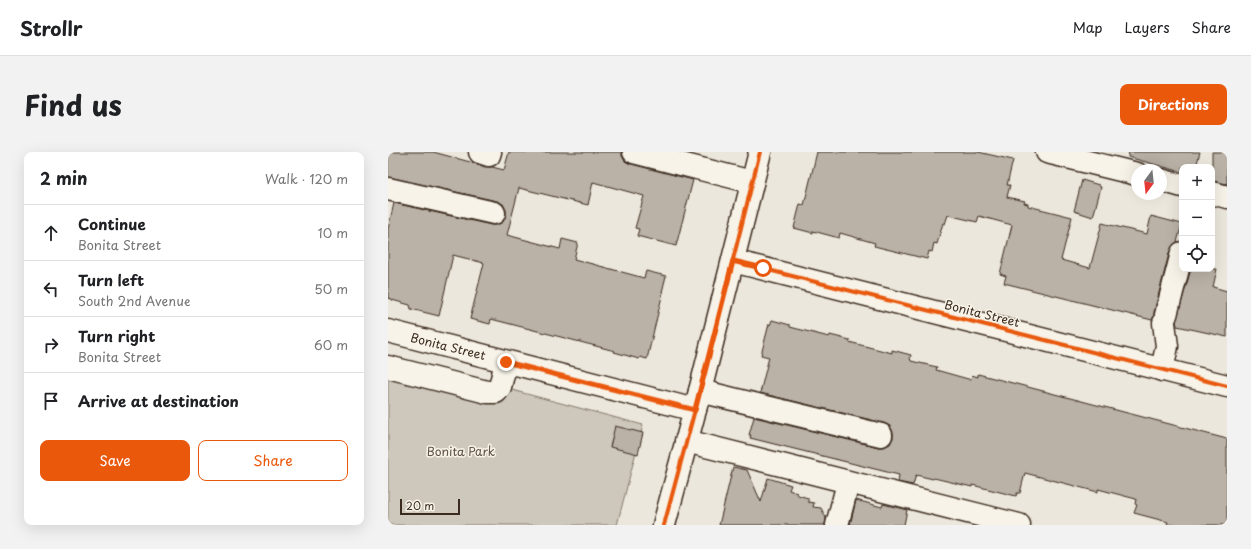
<!DOCTYPE html>
<meta charset="utf-8">
<style>
body{margin:0;font-family:"Playpen Sans",sans-serif;background:#f2f2f2;color:#202124}
.controls{position:absolute;right:12px;top:12px;display:grid;overflow:hidden;border-radius:8px;box-shadow:0 4px 16px #0002}
.controls button{width:36px;height:36px;display:grid;place-items:center;padding:0;border:0;border-bottom:1px solid #e0e0e0;background:#fff;color:#202124;font:20px sans-serif}
.compass{position:absolute;left:743px;top:12px;width:36px;height:36px;border-radius:50%;background:#fff;box-shadow:0 4px 16px #0002;rotate:195deg}
.scale{position:absolute;left:12px;bottom:10px;width:60px;box-sizing:border-box;padding-left:4px;border:2px solid #3b2a1e;border-top:0;font-size:11px;line-height:14px;white-space:nowrap;color:#3b2a1e;-webkit-text-stroke:3px #f7f3e8;paint-order:stroke}
.stop{position:absolute;width:12px;height:12px;margin:-9px;border:3px solid #ea580c;border-radius:50%;background:#fff}
.stop.end{background:#ea580c;border-color:#fff;box-shadow:0 1px 4px #0008}
.list{margin:0;padding:0;list-style:none}
h2{display:flex;justify-content:space-between;align-items:center;height:52px;margin:0;padding:0 16px;font-size:17px}
h2 small{font-size:13px;font-weight:400;color:#757577}
.list li{display:grid;grid-template-columns:26px 1fr auto;gap:12px;align-items:center;box-sizing:border-box;height:56px;padding:0 16px;border-top:1px solid #e0e0e0}
.list b{display:block;font-size:15px;white-space:nowrap}
.list p{margin:0;font-size:13px;white-space:nowrap;color:#757577}
.list em{font-size:13px;font-style:normal;color:#757577}
.actions{display:flex;gap:8px;padding:12px 16px}
.actions a{flex:1;padding:9px 0;border:1px solid #ea580c;border-radius:8px;text-align:center;font-size:14px;color:#ea580c}
.actions .main{background:#ea580c;color:#fff}
.icon{flex:none;width:22px;height:22px;fill:none;stroke:currentColor;stroke-width:2;stroke-linecap:round;stroke-linejoin:round}
.map{position:relative;flex:none;width:839px;height:373px;overflow:hidden;border-radius:8px}
header{display:flex;align-items:center;gap:24px;box-sizing:border-box;height:56px;padding:0 20px;background:#fff;border-bottom:1px solid #e0e0e0}
header strong{font-size:19px}
nav{display:flex;gap:22px;margin-inline-start:auto;font-size:14px}
.intro{display:flex;align-items:center;justify-content:space-between;box-sizing:border-box;height:96px;padding:0 24px}
h1{margin:0;font-size:28px}
.button{padding:10px 18px;border-radius:8px;background:#ea580c;color:#fff;font-size:14px;font-weight:700}
main{display:flex;gap:24px;padding:0 24px}
aside{flex:1;background:#fff;border-radius:8px;box-shadow:0 4px 16px #0002}
.map>svg:first-child{display:block}
</style>
<header>
<strong>Strollr</strong>
<nav><a>Map</a><a>Layers</a><a>Share</a></nav>
</header>
<div class="intro"><h1>Find us</h1><a class="button">Directions</a></div>
<main>
<aside>
<h2>2 min<small>Walk · 120 m</small></h2>
<ul class="list">
<li><svg class="icon" aria-label="ahead" viewBox="0 0 24 24"><path d="M12 20V5M6 11l6-6 6 6"/></svg><div><b>Continue</b><p>Bonita Street</p></div><em>10 m</em></li>
<li><svg class="icon" aria-label="left" viewBox="0 0 24 24"><path d="M17 20v-9H6M10 6l-5 5 5 5"/></svg><div><b>Turn left</b><p>South 2nd Avenue</p></div><em>50 m</em></li>
<li><svg class="icon" aria-label="right" viewBox="0 0 24 24"><path d="M7 20v-9h11M14 6l5 5-5 5"/></svg><div><b>Turn right</b><p>Bonita Street</p></div><em>60 m</em></li>
<li><svg class="icon" aria-label="arrive" viewBox="0 0 24 24"><path d="M6 21V4h12l-3 4 3 4H6"/></svg><div><b>Arrive at destination</b></div></li>
</ul>
<div class="actions"><a class="main">Save</a><a>Share</a></div>
</aside>
<div class="map">
<svg width="839" height="373" viewBox="0 0 839 373">
<rect width="100%" height="100%" fill="#ece7dc"/>
<filter id="ink" filterUnits="userSpaceOnUse"><feTurbulence type="fractalNoise" baseFrequency=".025" numOctaves="2"/><feDisplacementMap in="SourceGraphic" scale="8" xChannelSelector="R" yChannelSelector="G"/><feConvolveMatrix kernelMatrix="1 2 1 2 8 2 1 2 1" color-interpolation-filters="sRGB"/></filter>
<g filter="url(#ink)">
<path fill="#cec8bc" stroke="#84796d" d="M0,205l255,68 -26,100h-229z"/>
<g fill="#bab2a7" stroke="#3b2a1e">
<path d="M0,0h45l41,11 11,4h7l12,3 5,-18h113v4l3,5 6,3 62,16 -17,66 -39,-10 2,-7 -4,-1 9,-32 -51,-14 -5,23 -69,-17 -12,47 53,14 2,-10 16,4 -4,16 70,19 2,-7 20,5 -4,16h1l-16,67 -7,-2 -1,2 -25,-7 1,-1 -124,-32 -1,5 -20,-5 14,-56 -31,-8 -14,61 -28,-7 -1,-4 -18,-5v-1l-4,-1v-69l6,-26 97,22h6l6,-3 3,-7v-5l-3,-6 -6,-3 -109,-24z"/>
<path d="M429,0h161l35,8 -6,25h3l-3,12 18,4 -1,2 4,1v2l44,11 -11,43 29,8 12,-45 45,11 4,-18 31,8 -5,18 -4,3 -3,5 -16,62v4l-2,4 -148,-37 2,-7 -6,-2 12,-49 -33,-9 -2,6 -29,-7 -3,9 -2,-1 -6,21 -3,-1 -2,9 -3,-1 -2,8 -53,-13 1,-3 -35,-10 -1,5 -26,-7v2l-19,-5 6,-24 4,1z"/>
<path d="M741,0h71l-4,15h-14v5l-54,-15z"/>
<path d="M824,0h15v32l-15,-3z"/>
<path d="M694,28l17,5v1l2,1 -8,30 -19,-6z"/>
<path d="M803,117h26l-4,18 14,4v46l-50,-11 -1,-5z"/>
<path d="M384,168l18,5v2l39,10 1,-2 20,5 -1,2 43,11v-3l19,5 -1,4 1,1v1l26,6 -1,3 32,9h3l1,-4 6,2v-3l249,65v86h-60l1,-3 -34,-9 3,-8 -2,-1 1,-5 -38,-10v3l-73,-19 -5,20h-3l-1,3 -44,-11v2l-38,-9 -1,1 -17,-4 -3,10 -15,-3 1,-7 -149,-37 1,-3h-2l5,-18 124,30h6l6,-3 3,-6v-6l-3,-6 -6,-3 -124,-30 9,-36 -8,-2 8,-31 1,1z"/>
<path d="M227,274l28,7 -5,21 -28,-7z"/>
<path d="M345,315l14,3 14,32 7,-24 23,7 -2,5 8,3 1,2 10,3v4l6,1 -1,4 8,1 5,10 -1,7h-106z"/>
<path d="M468,348l26,7 1,-3 24,6 -3,15h-54z"/>
</g>
<g fill="none" stroke-linecap="round" stroke-linejoin="round">
<g stroke="#3b2a1e" stroke-width="25">
<g id="minor">
<path d="M92,0l9,3 1,-3"/>
<path d="M246,0l118,30"/>
<path d="M659,0l90,22"/>
<path d="M773,28l21,6"/>
<path d="M0,37l106,24"/>
<path d="M824,41l15,4"/>
<path d="M345,109l494,125"/>
<path d="M778,163l16,-62"/>
<path d="M0,179l307,79"/>
<path d="M0,215l99,25h9l4,-5 6,-25"/>
<path d="M774,218l5,-24 -3,-23"/>
<path d="M312,239l181,44"/>
<path d="M298,289l333,84"/>
<path d="M276,373l36,-134 60,-239"/>
<path d="M449,373l11,-42"/>
</g>
</g>
<use href="#minor" stroke="#f7f3e8" stroke-width="22"/>
<g stroke="#f7f3e8" stroke-width="6">
<g id="cycleway">
<path d="M345,109l494,125"/>
<path d="M276,373l36,-134 60,-239"/>
</g>
</g>
<use href="#cycleway" stroke="#e8590c" stroke-width="4"/>
</g>
</g>
<g fill="none" stroke-linecap="round" stroke-linejoin="round" filter="url(#ink)">
<path stroke="#ea580c" stroke-width="5" d="M118,210l189,48 38,-149 30,7"/>
</g>
<g text-anchor="middle" stroke-width="3" stroke-linejoin="round" paint-order="stroke">
<g font-size="12" fill="#3b2a1e" stroke="#f7f3e8">
<text transform="translate(594 162) rotate(14)" y="4">Bonita Street</text>
<text transform="translate(60 195) rotate(14)" y="4">Bonita Street</text>
</g>
<g font-size="12" fill="#605246" stroke="#f7f3e8">
<text x="73" y="304">Bonita Park</text>
</g>
</g>
</svg>
<div class="controls">
<button>+</button>
<button>−</button>
<button><svg class="icon" aria-label="locate" viewBox="0 0 24 24"><circle cx="12" cy="12" r="6"/><path d="M12 2v4M12 18v4M2 12h4M18 12h4"/></svg></button>
</div>
<svg class="compass" viewBox="-18 -18 36 36"><path d="M0-13l5 13h-10z" fill="#e53935"/><path d="M0 13l5-13h-10z" fill="#757577"/></svg>
<div class="scale">20 m</div>
<div class="stop" style="left:375px;top:116px"></div>
<div class="stop end" style="left:118px;top:210px"></div>
</div>
</main>
